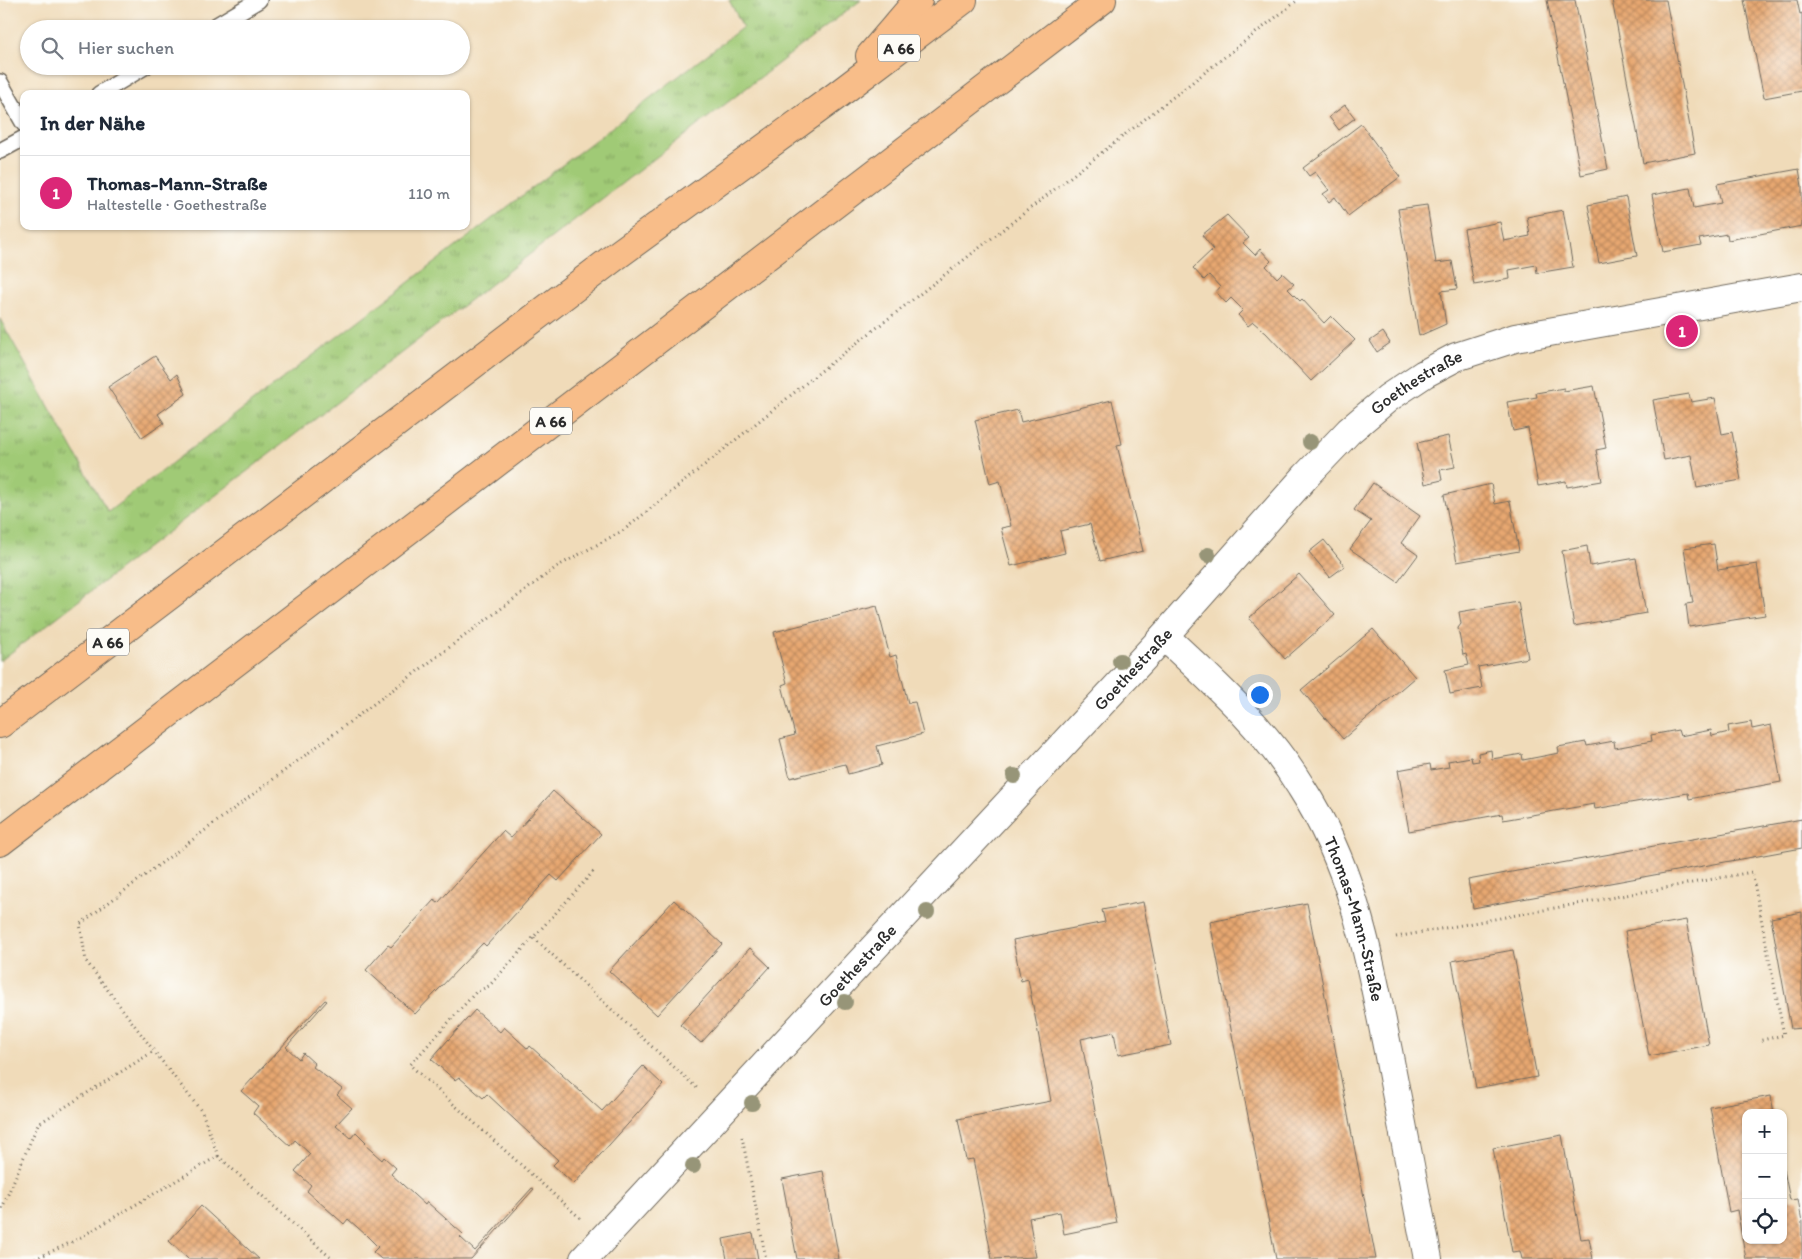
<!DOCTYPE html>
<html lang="de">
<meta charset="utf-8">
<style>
body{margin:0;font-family:Itim,sans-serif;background:#f2f2f3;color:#1f2937}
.controls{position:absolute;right:15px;bottom:15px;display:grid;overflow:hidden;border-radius:10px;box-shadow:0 1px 4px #0004}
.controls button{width:45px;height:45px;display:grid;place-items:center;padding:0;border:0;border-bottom:1px solid #e0e1e3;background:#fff;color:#1f2937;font:25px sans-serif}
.you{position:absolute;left:1259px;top:694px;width:18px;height:18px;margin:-12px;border:4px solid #fff;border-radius:50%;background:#1a73e8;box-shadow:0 0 0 8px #1a73e833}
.badge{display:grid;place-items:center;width:32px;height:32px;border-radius:50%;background:#db2777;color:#fff;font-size:16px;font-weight:700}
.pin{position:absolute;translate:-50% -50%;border:2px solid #fff;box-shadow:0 1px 5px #0006}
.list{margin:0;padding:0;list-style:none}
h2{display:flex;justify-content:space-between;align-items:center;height:65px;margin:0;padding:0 20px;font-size:21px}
h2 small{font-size:16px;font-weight:400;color:#747a83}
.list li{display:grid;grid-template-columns:32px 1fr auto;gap:15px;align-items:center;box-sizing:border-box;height:75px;padding:0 20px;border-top:1px solid #e0e1e3}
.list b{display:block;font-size:19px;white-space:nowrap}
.list p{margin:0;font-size:16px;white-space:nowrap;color:#747a83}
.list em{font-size:16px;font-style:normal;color:#747a83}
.icon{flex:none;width:28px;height:28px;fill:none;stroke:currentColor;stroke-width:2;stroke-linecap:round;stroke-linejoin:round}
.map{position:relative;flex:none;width:1802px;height:1259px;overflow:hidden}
.search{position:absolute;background:#fff;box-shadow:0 1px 4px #0004;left:20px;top:20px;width:450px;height:55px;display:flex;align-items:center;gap:12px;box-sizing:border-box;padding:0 18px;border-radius:28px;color:#747a83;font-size:19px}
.panel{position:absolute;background:#fff;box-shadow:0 1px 4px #0004;left:20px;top:90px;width:450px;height:140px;border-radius:10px}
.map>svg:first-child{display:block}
</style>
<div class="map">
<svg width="1802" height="1259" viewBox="0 0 1802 1259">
<defs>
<pattern id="grass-tufts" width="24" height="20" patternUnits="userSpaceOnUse" patternTransform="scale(1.25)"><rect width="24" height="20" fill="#a0ca76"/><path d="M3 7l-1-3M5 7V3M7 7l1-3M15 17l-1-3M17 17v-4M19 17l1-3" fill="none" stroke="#83a461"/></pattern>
<pattern id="building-cross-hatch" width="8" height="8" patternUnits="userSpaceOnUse" patternTransform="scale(1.25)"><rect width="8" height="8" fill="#e7a771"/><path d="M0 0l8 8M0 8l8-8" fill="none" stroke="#bb885d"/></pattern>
</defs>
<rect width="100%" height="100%" fill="#fdfcf7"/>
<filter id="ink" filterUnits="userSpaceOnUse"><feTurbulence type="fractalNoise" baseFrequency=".02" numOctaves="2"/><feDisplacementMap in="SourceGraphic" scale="10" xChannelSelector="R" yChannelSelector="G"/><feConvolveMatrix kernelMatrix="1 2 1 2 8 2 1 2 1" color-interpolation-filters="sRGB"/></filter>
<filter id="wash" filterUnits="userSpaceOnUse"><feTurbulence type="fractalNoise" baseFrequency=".0096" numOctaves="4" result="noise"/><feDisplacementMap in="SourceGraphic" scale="20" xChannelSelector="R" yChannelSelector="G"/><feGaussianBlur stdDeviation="1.12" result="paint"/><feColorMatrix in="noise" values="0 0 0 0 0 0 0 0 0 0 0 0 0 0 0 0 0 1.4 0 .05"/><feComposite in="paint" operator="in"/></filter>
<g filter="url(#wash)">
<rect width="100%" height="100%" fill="#f0dbb9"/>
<path fill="url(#grass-tufts)" stroke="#667a50" d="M729,0h132l-861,661v-342l108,193 635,-485z"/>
<g id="blocks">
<g fill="url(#building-cross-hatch)">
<path d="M1547,0h28l33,169 -27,6z"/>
<path d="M1612,0h54l29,153 -52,10z"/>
<path d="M1744,0h53l3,14 2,-1v78l-38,7z"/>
<path d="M1345,105l10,13 -16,12 -10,-13z"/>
<path d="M1361,124l39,53 -52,39 -13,-19 -6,5 -6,-8 6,-4 -14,-18 -6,4 -6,-8z"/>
<path d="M1799,169l3,17v40l-74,14 -1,-6 -28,5 2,6 -38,7 -11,-57 38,-7 4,20 27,-5 -4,-19z"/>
<path d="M1626,197l11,59 -38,7 -11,-58z"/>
<path d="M1427,205l9,58 16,-2 5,28 -16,2 5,33 -27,12 -21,-127z"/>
<path d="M1563,210l10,57 -36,6 -1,-8 -27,5 1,9 -36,6 -10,-56 36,-7 4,19 26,-5 -3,-19z"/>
<path d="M1227,215l22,23 -6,5 12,12 5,-6 11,12 -5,5 11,12 5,-5 12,11 -6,5 12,12 2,-2 22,24 7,-7 24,24 -44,41 -45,-48 -13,-11 -5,4 -10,-11 5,-5 -12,-12 -5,5 -10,-11 4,-5 -11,-12 -5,5 -11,-12 20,-19 -11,-14z"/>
<path d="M1383,332l7,11 -13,9 -7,-11z"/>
<path d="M155,356l16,23 6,-5 9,20 -28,20 6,9 -22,15 -34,-51z"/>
<path d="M1594,386l12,62 -10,2 6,31 -35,6 -1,-6 -28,5 -10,-58 -15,3 -6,-29 30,-5 -1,-4 28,-5v3z"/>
<path d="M1689,394l2,8 24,-4 7,36 10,-2 9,48 -44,8 -6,-33 -27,5 -11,-60z"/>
<path d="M1112,400l10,44 -5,1 26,106 -43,10 -10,-37 -30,7 5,22 -54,13 -10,-38 10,-2 -11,-45 -10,3 -15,-64 43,-10 3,12z"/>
<path d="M1448,436l7,31 -15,3 2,10 -17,4 -8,-41z"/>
<path d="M1373,483l47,33 -19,27 17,12 -20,27 -48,-33 21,-28 -17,-11z"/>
<path d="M1491,484l4,20 15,-3 9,50 -62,11 -13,-67z"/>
<path d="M1324,540l21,26 -15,11 -21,-25z"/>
<path d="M1714,544l4,26 39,-6 8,51 -76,12 -3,-23 7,-1 -9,-55z"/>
<path d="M1587,546l3,20 46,-8 10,55 -72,13 -12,-75z"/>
<path d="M1299,574l36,41 -50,44 -36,-41z"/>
<path d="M1518,602l10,56 -50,9 4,21 -32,6 -5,-24 24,-5 -3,-11 -3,1 -5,-27 3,-4 -2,-12z"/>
<path d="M877,606l13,51 6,-2 12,48 7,-1 8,32 -46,12 5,19 -34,9 -3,-10 -55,14 -10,-39 15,-4 -13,-50 5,-2 -13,-51z"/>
<path d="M1373,629l42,48 -72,62 -42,-49z"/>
<path d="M1751,722l1,7 19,-4 10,57 -92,17 -1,-6 -93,16 -1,-5 -91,16 -1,-6 -93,17 -11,-61 32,-6 1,6 18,-3 -1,-6 23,-4 1,5 7,-1 -1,-8 13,-3 1,9 30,-5 1,6 36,-7 -1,-6 28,-5 1,4 27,-5 1,7 37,-7 -1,-6 27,-5 2,6 31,-6 1,6 17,-4 -1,-6z"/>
<path d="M553,791l48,43 -43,47 -7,-6 -65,71 -3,-3 -68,71 -49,-44 22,-25 3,2 43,-47 4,3 65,-72 8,7z"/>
<path d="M1802,819v29l-329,60 -5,-28z"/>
<path d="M674,900l48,44 -65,71 -48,-44z"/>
<path d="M1143,902l28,143 -53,10 -4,-23 -33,7 36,184 -53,11 -4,-22 -31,6 7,39 -44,2 -19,-100 -7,1 -8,-41 93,-18 -23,-122 -7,2 -8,-41 92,-18 -3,-12z"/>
<path d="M1307,903l69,356h-100l-66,-337z"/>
<path d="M1802,912v116l-11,1 -20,-111z"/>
<path d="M1686,920l23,125 -60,11 -24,-125z"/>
<path d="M750,948l20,19 -69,76 -21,-18z"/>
<path d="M1513,950l24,127 -61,11 -24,-127z"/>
<path d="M325,1000l2,1 -41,46 13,12 4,-6 12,11 -2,3 29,22 -5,6 15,13 -16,17 15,13 5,-6 10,10 -2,2 18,16 2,-3 12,11 -5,6 34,31 2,-3 36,32 -3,3 15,14 57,-63 2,1 -63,70h-90l-8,-7 5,-5 -12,-12 -18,-16 -4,5 -37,-33 4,-6 -16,-14 15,-17 -15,-14 -5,6 -37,-33 5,-7 -17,-15z"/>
<path d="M475,1010l25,22 4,-5 24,22 2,-3 72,65 41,-45 20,19 -89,99 -21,-19 5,-5 -71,-66 -4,4 -24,-21 -4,3 -24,-21z"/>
<path d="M1771,1096l3,17h-28v127h37l1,-70 6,30 8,-1 4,23v37h-56l-9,-49 -8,2 -19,-105z"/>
<path d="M1562,1135l19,104 8,-1 4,21h-71l-2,-8 -8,1 -19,-104z"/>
<path d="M823,1171l16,88h-42l-15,-80z"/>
<path d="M201,1206l47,43 11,10h-71l-19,-18z"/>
<path d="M753,1233l5,26h-31l-4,-20z"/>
</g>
</g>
</g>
<g filter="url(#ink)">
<use href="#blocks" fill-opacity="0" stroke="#70695d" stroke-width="1"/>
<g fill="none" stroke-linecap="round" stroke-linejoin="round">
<g stroke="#70695d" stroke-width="18">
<g id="lane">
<path d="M210,29l49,-29"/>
<path d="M0,82l24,42"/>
<path d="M99,94l47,-28"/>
<path d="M0,151l24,-13"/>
</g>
</g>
<g stroke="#70695d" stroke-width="30">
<g id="street">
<path id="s1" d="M1164,636c50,47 101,92 137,151 53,82 68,170 87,264 13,69 27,139 40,208"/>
<path id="s2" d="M584,1259l580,-623 142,-160 43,-45 39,-33 36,-24 32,-17 59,-19 287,-51"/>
</g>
</g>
<g stroke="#70695d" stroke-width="30">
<g id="highway">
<path d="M870,56l48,-56"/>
<path d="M0,724l616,-468 220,-160 127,-96"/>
<path d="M0,842l1102,-842"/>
</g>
</g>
<g stroke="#70695d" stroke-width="3" stroke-dasharray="1 4" stroke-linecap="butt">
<path d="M1396,937l356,-65 32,163 -26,6"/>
<path d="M534,938l165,152"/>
<path d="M742,1137l24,122"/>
<path d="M218,1156l114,103"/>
<path d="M0,1213l38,-89 116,-73 -68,-90 -6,-37 478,-358 66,-36 197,-159 477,-371"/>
<path d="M580,1218l-170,-153 66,-73 13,-6 105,-115"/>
<path d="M35,1259l39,-18 144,-85 -16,-44 -48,-61"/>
</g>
<use href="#lane" stroke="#fff" stroke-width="15"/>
<use href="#street" stroke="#fff" stroke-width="28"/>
<use href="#highway" stroke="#f8bd89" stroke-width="28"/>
</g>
<g fill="#979578">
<circle cx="1310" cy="442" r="8"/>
<circle cx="1208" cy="555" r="8"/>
<circle cx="1120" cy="661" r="8"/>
<circle cx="1014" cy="776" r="8"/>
<circle cx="927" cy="912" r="8"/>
<circle cx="845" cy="1002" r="8"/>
<circle cx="752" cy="1103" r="8"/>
<circle cx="693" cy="1166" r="8"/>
</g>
</g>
<g text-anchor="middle" stroke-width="4" stroke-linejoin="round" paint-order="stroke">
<g fill="#fdfcf7" stroke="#6a6a68" stroke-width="1">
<rect x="878" y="34.5" width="42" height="27" rx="4"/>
<rect x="530" y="407.5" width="42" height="27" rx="4"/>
<rect x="87" y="628.5" width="42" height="27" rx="4"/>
</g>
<g font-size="16" font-weight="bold" fill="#2b2b2b">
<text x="899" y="54">A 66</text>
<text x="551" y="427">A 66</text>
<text x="108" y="648">A 66</text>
</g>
<g font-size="18" fill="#2b2b2b" stroke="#fdfcf7">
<text dy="6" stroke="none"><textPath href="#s2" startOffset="1211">Goethestraße</textPath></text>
<text dy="6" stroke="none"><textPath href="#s2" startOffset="806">Goethestraße</textPath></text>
<text dy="6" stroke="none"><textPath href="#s1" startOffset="348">Thomas-Mann-Straße</textPath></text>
<text dy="6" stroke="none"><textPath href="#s2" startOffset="401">Goethestraße</textPath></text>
</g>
</g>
</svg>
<div class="controls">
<button>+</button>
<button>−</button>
<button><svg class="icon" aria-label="locate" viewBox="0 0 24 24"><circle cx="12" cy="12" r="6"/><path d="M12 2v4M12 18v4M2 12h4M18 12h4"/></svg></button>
</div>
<div class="you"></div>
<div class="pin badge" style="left:1682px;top:331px">1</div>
<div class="search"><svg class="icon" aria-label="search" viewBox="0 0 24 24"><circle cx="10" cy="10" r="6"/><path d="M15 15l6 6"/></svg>Hier suchen</div>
<section class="panel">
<h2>In der Nähe<small></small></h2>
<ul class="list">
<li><span class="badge">1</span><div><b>Thomas-Mann-Straße</b><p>Haltestelle · Goethestraße</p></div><em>110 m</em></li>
</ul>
</section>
</div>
